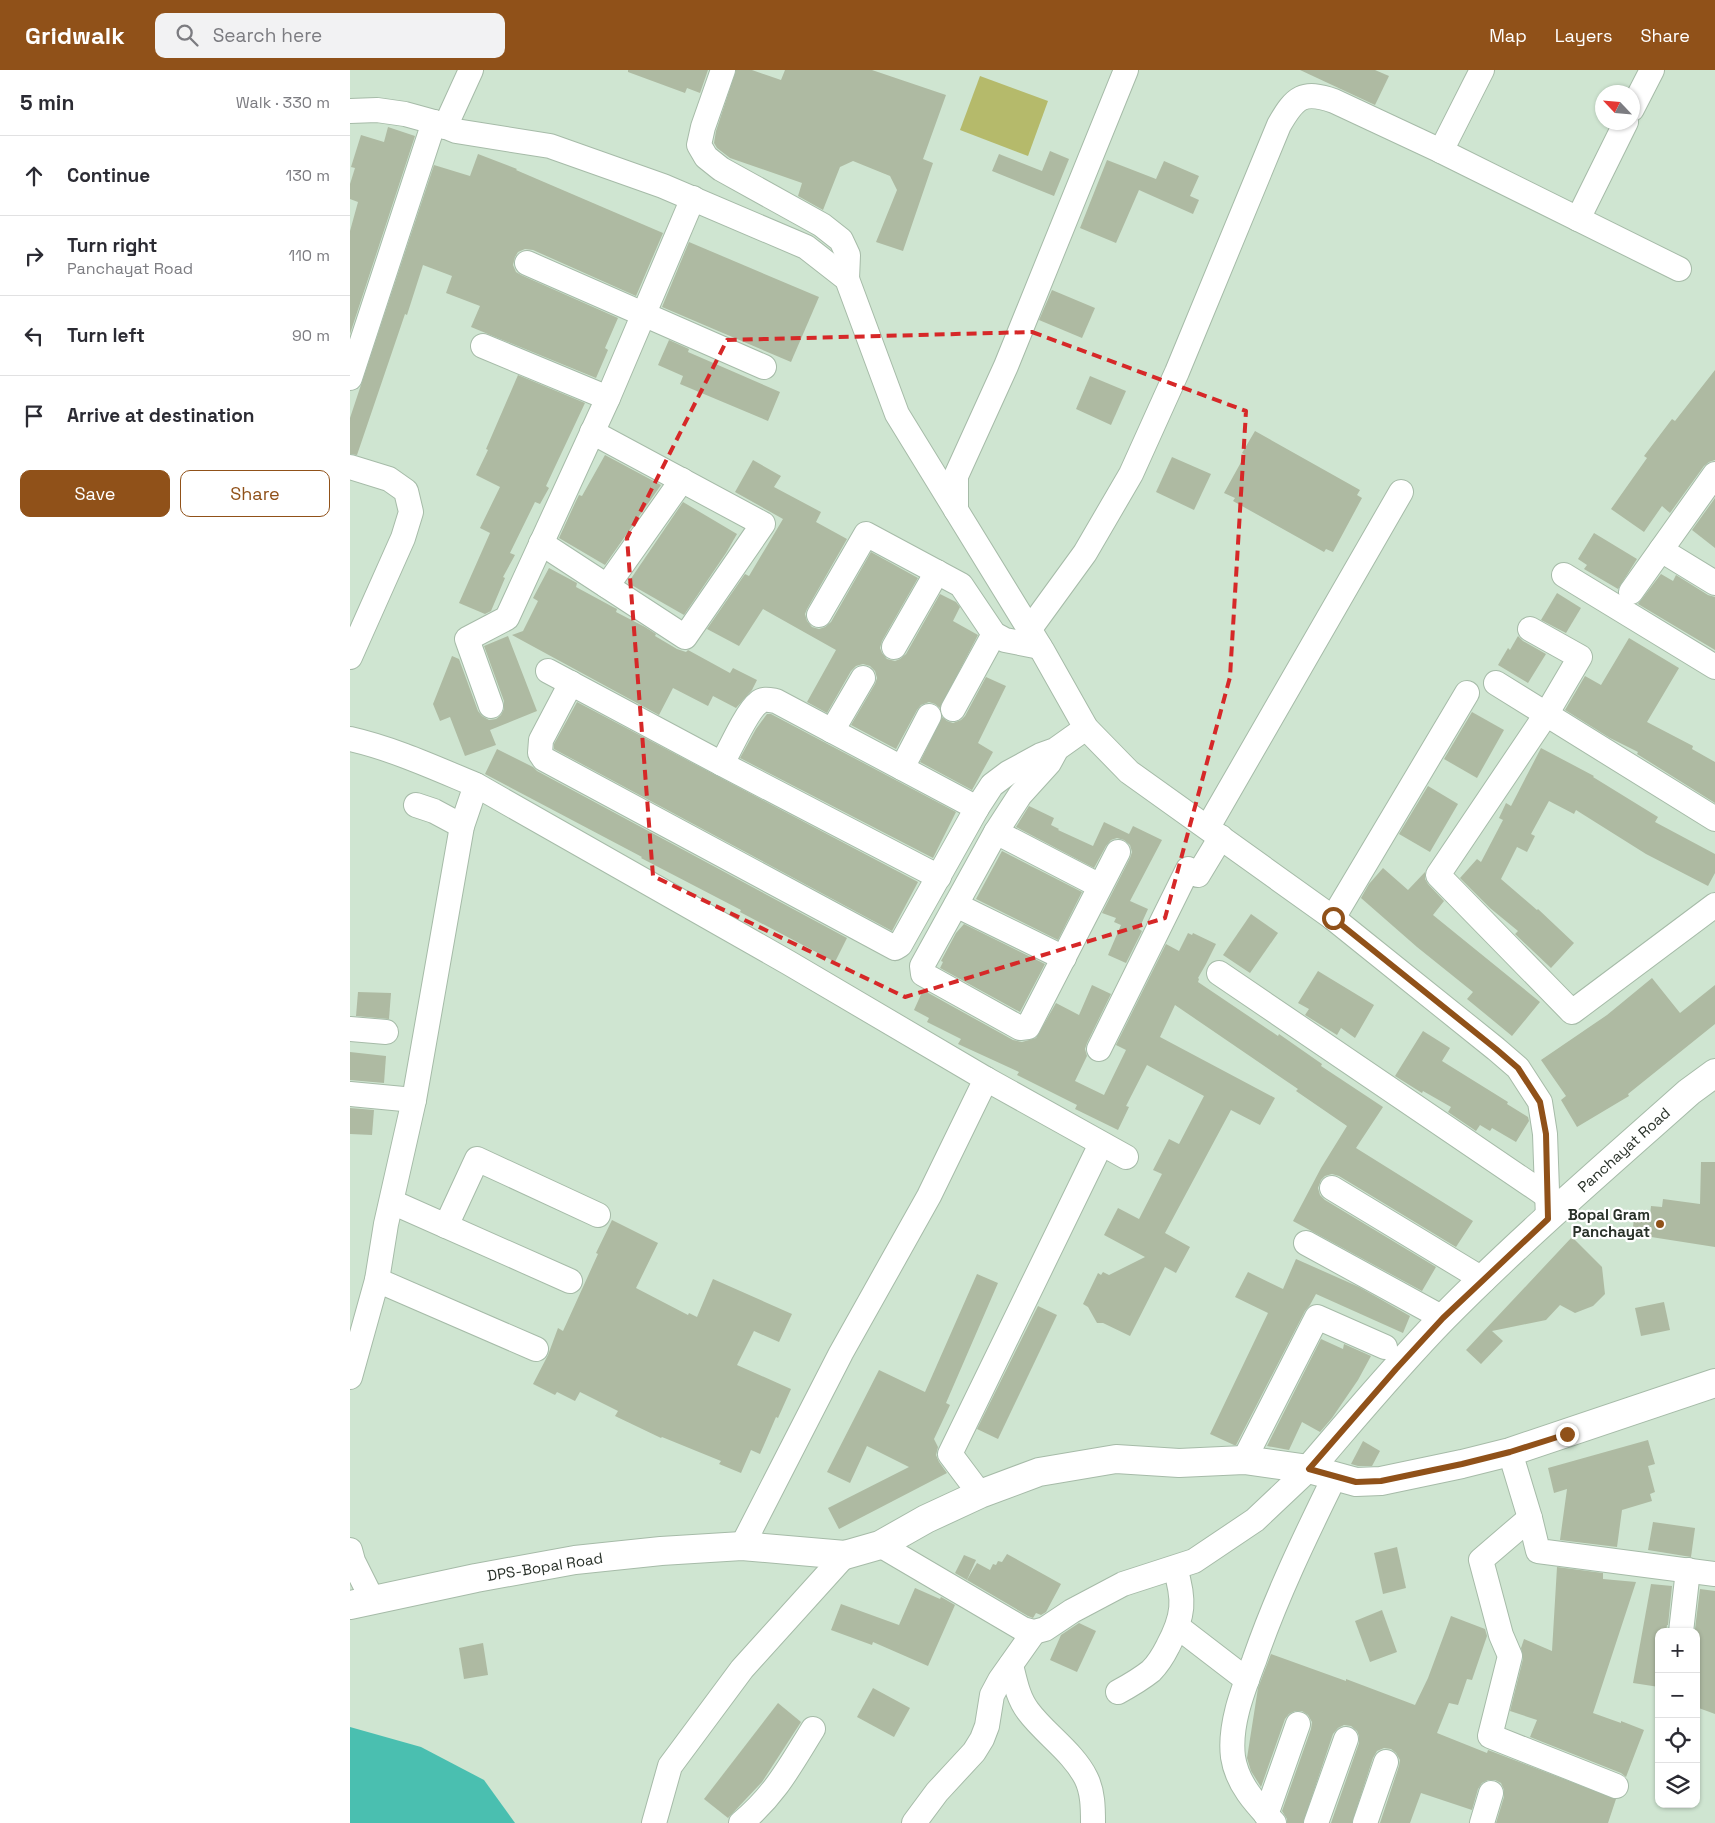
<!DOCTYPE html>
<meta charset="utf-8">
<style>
body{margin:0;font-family:"Space Grotesk",sans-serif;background:#f2f2f3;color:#2b2b33}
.controls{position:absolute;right:15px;bottom:15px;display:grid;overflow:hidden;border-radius:10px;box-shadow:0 1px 4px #0004}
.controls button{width:45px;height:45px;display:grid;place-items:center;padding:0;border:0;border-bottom:1px solid #e1e1e2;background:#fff;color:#2b2b33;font:25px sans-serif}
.compass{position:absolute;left:1245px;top:15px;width:45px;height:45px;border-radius:50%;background:#fff;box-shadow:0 1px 4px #0004;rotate:296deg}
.stop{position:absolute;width:15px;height:15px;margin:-11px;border:4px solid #905119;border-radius:50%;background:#fff}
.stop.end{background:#905119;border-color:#fff;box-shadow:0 1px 5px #0008}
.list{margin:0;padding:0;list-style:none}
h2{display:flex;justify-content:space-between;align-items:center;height:65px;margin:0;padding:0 20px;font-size:21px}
h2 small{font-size:16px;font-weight:400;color:#7c7c81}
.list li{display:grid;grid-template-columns:32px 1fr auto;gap:15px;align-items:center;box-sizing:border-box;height:80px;padding:0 20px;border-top:1px solid #e1e1e2}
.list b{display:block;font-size:19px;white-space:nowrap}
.list p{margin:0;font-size:16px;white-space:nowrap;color:#7c7c81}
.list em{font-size:16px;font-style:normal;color:#7c7c81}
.actions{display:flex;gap:10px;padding:15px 20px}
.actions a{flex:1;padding:11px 0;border:1px solid #905119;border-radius:10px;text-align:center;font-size:18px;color:#905119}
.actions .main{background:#905119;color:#fff}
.icon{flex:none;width:28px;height:28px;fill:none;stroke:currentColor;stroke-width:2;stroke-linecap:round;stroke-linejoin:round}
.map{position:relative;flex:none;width:1365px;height:1753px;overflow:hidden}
header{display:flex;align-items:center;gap:30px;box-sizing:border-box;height:70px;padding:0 25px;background:#905119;color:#fff}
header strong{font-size:24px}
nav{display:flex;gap:28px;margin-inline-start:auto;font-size:18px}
.search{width:350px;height:45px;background:#f2f2f3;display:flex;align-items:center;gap:12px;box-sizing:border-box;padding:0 18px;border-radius:10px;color:#7c7c81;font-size:19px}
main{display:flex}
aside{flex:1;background:#fff}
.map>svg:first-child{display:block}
</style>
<header>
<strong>Gridwalk</strong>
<div class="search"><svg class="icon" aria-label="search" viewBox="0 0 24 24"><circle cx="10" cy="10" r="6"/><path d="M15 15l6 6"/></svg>Search here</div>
<nav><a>Map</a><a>Layers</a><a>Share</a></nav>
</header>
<main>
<aside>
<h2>5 min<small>Walk · 330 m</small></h2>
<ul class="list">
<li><svg class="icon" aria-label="ahead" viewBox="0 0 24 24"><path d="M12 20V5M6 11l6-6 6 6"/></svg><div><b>Continue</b></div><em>130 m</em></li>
<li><svg class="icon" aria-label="right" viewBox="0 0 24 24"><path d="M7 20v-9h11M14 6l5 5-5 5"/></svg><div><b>Turn right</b><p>Panchayat Road</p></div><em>110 m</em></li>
<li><svg class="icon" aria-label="left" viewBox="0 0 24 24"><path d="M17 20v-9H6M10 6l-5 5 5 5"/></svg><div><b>Turn left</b></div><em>90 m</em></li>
<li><svg class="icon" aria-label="arrive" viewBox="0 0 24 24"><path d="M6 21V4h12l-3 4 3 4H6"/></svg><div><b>Arrive at destination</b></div></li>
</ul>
<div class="actions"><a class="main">Save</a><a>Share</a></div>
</aside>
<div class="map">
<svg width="1365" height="1753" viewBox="0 0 1365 1753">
<rect width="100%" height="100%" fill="#cfe5d1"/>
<path fill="#b5ba6b" d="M630,6l68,25 -20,55 -68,-26z"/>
<path fill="#4abfb0" d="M0,1657l71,20 63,33 31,43h-165z"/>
<g fill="#aebaa2">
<path d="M278,0h80l-8,23 -13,-5 -2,5 -57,-21z"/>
<path d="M386,0h16l29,10 4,-10h87l74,25 -23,64 10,4 -30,88 -27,-9 21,-52 -7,-14 -37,-15 -13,6 -17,43 -25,-14 4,-13 -72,-25 -13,-10 -3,-5 2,-12z"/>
<path d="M950,0h75l14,6 -14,29z"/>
<path d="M38,57l27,9 -65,198v-103l8,-29 -8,-3v-15l5,-16 -4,-1 10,-32 23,7z"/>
<path d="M700,81l19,8 -15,37 -62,-25 7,-17 43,17z"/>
<path d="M128,84l39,15 -1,1 147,63 -27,63 -103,-46 -8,-1 -7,3 -3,5 -2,8 3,7 5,3 97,43 -13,30 3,2 -12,28 -125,-51 9,-21 -34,-13 6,-17 -29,-11 -16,50 -2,-1 -48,141 -7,-1v-36l84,-253 36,11z"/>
<path d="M757,90l49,19 8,-18 35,15 -9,20 9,4 -6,14 -54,-24 -23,53 -36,-15z"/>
<path d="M339,172l130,55 -28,65 -129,-55z"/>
<path d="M702,220l43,18 -13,30 -43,-18z"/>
<path d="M319,270l20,9 -1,3 92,40 -12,29 -88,-37 3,-8 -25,-11z"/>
<path d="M1365,300v90l-6,2 -5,4 -34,47 -8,-7 -18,26 -33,-23 36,-51 -3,-2 28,-37 3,2z"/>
<path d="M168,305l67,28 -39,83 3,2 -9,16 -5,-2 -25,51 5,2 -12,22 2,1 -14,33 -6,3 -26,-11 31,-70 -10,-5 20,-41 -24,-12 12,-25 -2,-1z"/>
<path d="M740,306l36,15 -15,34 -35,-16z"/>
<path d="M905,361l105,59 -3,5 5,3 -29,54 -7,-3 -2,3 -91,-51 2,-3 -11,-5 21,-38 -3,-2z"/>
<path d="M255,385l56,30 -56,80 -46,-27 17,-37 3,-6 3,1z"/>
<path d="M822,387l39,17 -17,36 -38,-18z"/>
<path d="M403,390l28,16 -7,11 47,25 -5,10 31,17 -40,70 -2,5 2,7 5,6 7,2 6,-2 6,-5 40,-70 47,26 -36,63 -2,7 2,5 5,6 8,2 5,-2 6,-5 34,-60 16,8 4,5 -7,14 25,14 -38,73 -5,-4 -6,-2 -8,3 -4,5 -21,39 -45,-24 24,-41 2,-6 -2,-7 -5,-5 -7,-2 -7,2 -5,5 -24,42 -20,-11 29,-52 -73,-41 -24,37 -32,-17 38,-55 4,2 34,-57 -48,-27z"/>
<path d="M1365,428v50l-23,-18z"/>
<path d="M333,432l54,32 -11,19 -42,62 -56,-32z"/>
<path d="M1244,463l43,26 -19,30 -34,-20 3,-4 -9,-6z"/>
<path d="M199,498l28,15 -1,4 37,20 4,2 -1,3 29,15 11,7 -1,2 22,13 9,3 2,-2 42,23 3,-5 24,12 -5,10 -16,18 -23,-12 -5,10 -35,-18 -14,27 -147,-80 11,-4 15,-30 -5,-3z"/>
<path d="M1311,504l12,7 3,-6 32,20 7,2v53l-77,-46z"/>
<path d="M1207,523l24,15 -15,25 -25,-13z"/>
<path d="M158,566l29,75 -47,19 6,15 -31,11 -15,-39 -10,4 -7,-17 19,-48 7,3 19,52 4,5 7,4 7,-1 5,-4 3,-6v-8l-20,-55z"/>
<path d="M1168,566l5,5 23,13 -18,29 -30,-18 10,-17 2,2z"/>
<path d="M1279,568l50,30 -32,54 46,24 -1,3 23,13v41l-78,-49 1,-2 -28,-14 -45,-28 20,-34 16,9z"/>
<path d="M636,607l20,9 -28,57 15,9 -21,38 -52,-28 22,-45 5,4 6,2 8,-3 4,-4z"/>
<path d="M227,632l341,180 -26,49 -338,-182v-5z"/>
<path d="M1122,642l32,18 -27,48 -33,-19z"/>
<path d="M417,644h4l185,98 -23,46 -193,-100 16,-29z"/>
<path d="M1191,678l53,28 -1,1 65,40 -3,5 60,32v19l-7,13 -62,-32 -70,-44 -2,4 -25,-13 -18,33 4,2 -8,16 -10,-5 -16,32 36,31 1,-1 36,34 -23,25 -36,-34 3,-3 -28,-23 -30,-30 17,-19 4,3 22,-42 -4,-2 7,-15 5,3z"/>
<path d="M147,679l36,18 4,4 310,167 -12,24 -95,-50 1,-2 -100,-52 1,-1 -157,-83z"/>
<path d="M1078,716l30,18 -28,48 -31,-18z"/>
<path d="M679,736l25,12 -3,7 8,4 -1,1 35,16 11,-24 25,12 4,-8 29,14 -32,61 18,8 -9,20 3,2 -16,32 -18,-8 13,-30 -7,-3 2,-4 -14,-5 28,-55 2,-6 -2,-7 -6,-5 -7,-2 -6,2 -5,6 -12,22 -78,-41z"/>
<path d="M652,781l80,41 -24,48 -82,-41z"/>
<path d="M1033,798l25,22 17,-18v7l3,5 16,17 -11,14 107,87 -28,34 -45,-37 6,-7 -56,-45 -56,-49 8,-14z"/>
<path d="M901,844l27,19 -28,40 -27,-18z"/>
<path d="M614,854l81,40 -25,48 -80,-44 3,-6 -2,-1 15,-28z"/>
<path d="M838,863l4,2 1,-2 23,11 -10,20 -8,14 1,1 -1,3 80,54 1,-2 43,30 -1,2 62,41 -27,41 117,73 -17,26 -117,-71 -7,-2 -7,2 -4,4 -3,8 2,7 5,5 111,67 -14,24 -129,-70 28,-53 26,-42 -51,-35 2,-2 -123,-84 -15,32 115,61 -15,27 -29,-15 -66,123 25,14 -14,26 -11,-6 -35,69 -27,-13h-6l-9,-16 -5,-3 15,-31 3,2 2,-3 6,3 36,-18 -41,-22 14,-27 21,11 23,-45 -9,-4 16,-31 10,5 25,-48 -57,-31 -21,41 3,1 -11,23 -43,-21 2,-4 -60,-30 2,-3 -61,-28 3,-5 -34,-17 2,-4 -15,-8 9,-20 90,50 9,2 14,-4 20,-35 23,12 13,-30 19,9 -24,49 -2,6 2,7 -12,25 29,14 22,-45 -10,-5 50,-101 13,7z"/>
<path d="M968,901l56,34 -19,33 -14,-10 -4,7 -32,-20 4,-6 -11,-6z"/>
<path d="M1302,908l28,35 35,-28v39l-87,70 1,2 -52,31 -16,-27 5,-4 -25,-36 66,-45z"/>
<path d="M8,922l33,1 -2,26 -33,-3z"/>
<path d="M1073,961l27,17 -8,13 66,41 -1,2 21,13 1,4 -13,21 -24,-14 -2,3 -10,-6 -4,6 -28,-19 3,-5 -28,-16 -1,2 -27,-17z"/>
<path d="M0,982l36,4 -2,27 -34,-3z"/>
<path d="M0,1038l24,2 -2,25 -22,-1z"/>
<path d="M1351,1092h14v85l-83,-13 3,-22 15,3 1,-9 11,1 1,-8 37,5z"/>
<path d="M262,1150l46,23 -22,45 52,27 1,-2 8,4 16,-38 79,35 -13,28 -25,-11 -17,34 54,24 -13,29 -2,-1 -16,37 -9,-4 -10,23 -22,-9 2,-3 -59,-24 -1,1 -46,-22 3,-5 -38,-19 -5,9 -18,-9 -2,3 -22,-11 15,-29 10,-27 5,3 35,-77 -2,-1z"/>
<path d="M1222,1167l30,30 3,27 -12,12 -18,7 -15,-8 -14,15 -54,11 11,10 -22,23 -15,-14z"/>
<path d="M946,1189l63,28 51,29 -7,17 -87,-39 -6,11 -5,6 -69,134h-2l-24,-11 58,-121 -33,-16 13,-25 35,17z"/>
<path d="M627,1204l21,9 -52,120 4,2 -16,34 4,8 -2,8 3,7 8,11 -108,56 -11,-21 81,-41 -42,-21 -17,37 -23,-11 52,-102 46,22z"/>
<path d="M1314,1232l6,28 -29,6 -6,-28z"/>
<path d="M688,1236l19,9 -59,124 -21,-10z"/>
<path d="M971,1269l22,10 1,-5 27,12 -13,24 -26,38 -12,14 -18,-10 -13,28 -22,-4z"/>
<path d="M1298,1370l7,24 -7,2 7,26 -5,2 2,7 -30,9 -5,37 -57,-7 7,-51 -13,4 -6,-25z"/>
<path d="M1013,1371l17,10 -8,15h-14l-7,-2z"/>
<path d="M1303,1452l42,6 -4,29 -43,-7z"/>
<path d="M1047,1477l9,41 -23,6 -9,-41z"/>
<path d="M657,1484l54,30 -15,28 -5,3 -5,-2 -3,5 -5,-2 -61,-36 10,-17 13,7 3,-6 3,1 2,-4 4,1z"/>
<path d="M614,1485l12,5 -9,20 -12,-7z"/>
<path d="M1207,1497l46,6v6l33,3 -43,131 28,10v-2l23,9 -18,47 -5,-4 -91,-36 7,-17 -27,-9 13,-52 -2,-11 3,-9 28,12z"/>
<path d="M1301,1514l21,2 -4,39h-1l-1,7h-7v55l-26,-4z"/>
<path d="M565,1518l25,11 1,-2 14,8 -27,61 -55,-24 -1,3 -41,-15 10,-26 58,21z"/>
<path d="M1350,1519l15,2v123l-19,-7 -1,-78z"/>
<path d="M1032,1540l15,42 -27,10 -15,-41z"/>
<path d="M1101,1546l34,13 2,7 -15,44 -5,-1 -9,26 -9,-2 -12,30 50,20 1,-3 128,49 -8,24h-112l8,-26v-7l-3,-7 -6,-3h-7l-6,3 -4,6 -6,21 -51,-17 -11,30h-30l19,-57 1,-6 -4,-7 -5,-4 -7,-1 -7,3 -4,7 -21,65h-21l28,-80v-7l-2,-5 -6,-5 -7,-1 -6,3 -5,6 -30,89h-16v-4l-5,-8 29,-82 1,-7 -4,-7 -6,-4h-7l-6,3 -4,5 -24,68 -10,-16 -4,-13 11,-70 13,-34 75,27v-2l69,26 13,-27z"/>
<path d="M729,1553l17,8 -19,41 -27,-12 11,-25z"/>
<path d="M133,1573l5,32 -24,4 -5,-31z"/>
<path d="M523,1618l37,20 -16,29 -37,-20z"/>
<path d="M428,1633l23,19 -39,60 -34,36 -24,-19z"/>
</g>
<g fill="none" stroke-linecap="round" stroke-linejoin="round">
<g stroke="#a6bba8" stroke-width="26">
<g id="street">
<path d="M373,0l-20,57 -4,18 7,12 15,12 101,56 19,15 7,15 -1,24"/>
<path d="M1282,39l20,-39"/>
<path d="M0,41l27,-1 28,4 29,8 22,9 94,15 113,40 143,61 41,32 50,135 145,236 44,78 43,44 204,146 163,131 22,19 22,34 5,32 3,85"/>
<path d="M95,57l26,-57"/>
<path d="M1091,81l41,-81"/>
<path d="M1228,149l48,-97"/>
<path d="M177,193l237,104"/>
<path d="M133,276l125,52"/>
<path d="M0,308l84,-256"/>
<path d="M0,397l39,12 17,12 5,21 -8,26 -53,119"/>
<path d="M606,440v-34l50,-110 120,-296"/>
<path d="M191,473l144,94 78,-113 -171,-92"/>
<path d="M1311,480l54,33"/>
<path d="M1214,505l151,92"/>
<path d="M257,516l75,-106"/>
<path d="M1281,522l84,-118"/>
<path d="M469,545l47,-81 95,51 33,49 11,6 35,7"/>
<path d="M1180,559l50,28 -33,56 -109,162 134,137 143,-107"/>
<path d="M679,560l56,-77 46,-79 46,-102 102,-247c16,-28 24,-35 55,-24l107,50 238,118"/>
<path d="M544,577l43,-75"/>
<path d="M198,601l174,93 217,113"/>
<path d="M221,613l-30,57 -1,13 4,6 351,189 5,-3 77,-137 15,-23 16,-12 33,-18 14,-5 31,-22"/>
<path d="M1146,613l219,136"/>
<path d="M141,636l-24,-67 40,-21 101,-220 85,-200"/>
<path d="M603,639l41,-75"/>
<path d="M482,661l31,-53"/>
<path d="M0,669c44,10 85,29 126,46l-14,41 -48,274 -28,124 -9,56 -27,97"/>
<path d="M705,682l-6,11 -29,32 -24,37 -74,134 1,8 97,54 8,-1 90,-175"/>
<path d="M372,694c7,-13 25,-53 36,-61 5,-5 12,-3 18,-2l201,107"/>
<path d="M552,698l27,-52"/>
<path d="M126,715l313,178 197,116 140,78"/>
<path d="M66,735l18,6 28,15"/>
<path d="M858,757l193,-335"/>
<path d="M646,762l104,54"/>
<path d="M606,835l108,53"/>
<path d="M983,848l134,-225"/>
<path d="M869,903l328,223"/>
<path d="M0,959l36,3"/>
<path d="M749,979l89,-180 10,6 23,-38"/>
<path d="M0,1024l64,6"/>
<path d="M982,1118l152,92"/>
<path d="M42,1132l178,79"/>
<path d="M96,1156l31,-67 121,56"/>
<path d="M956,1173l137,75"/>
<path d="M27,1210l159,69"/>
<path d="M1160,1382l20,66 8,33 177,23"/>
<path d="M894,1390l73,-143 68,30"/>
<path d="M630,1424l-30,-40 151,-310"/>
<path d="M1180,1448l-49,42 20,75 9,21 -20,80 126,50"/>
<path d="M530,1475l143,84 11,3 11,-3 27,-18 51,-27 71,-23 61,-41 54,-51"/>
<path d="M392,1476l99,-193 88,-157 57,-117"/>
<path d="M0,1480l3,11 19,38"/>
<path d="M828,1557l69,53"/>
<path d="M1331,1562l7,-62"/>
<path d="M661,1595c4,16 7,33 17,46 17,23 45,41 58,67 7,14 7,30 7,45"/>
<path d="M768,1622c11,-6 23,-13 33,-21 7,-7 13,-17 17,-25 16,-30 17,-46 7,-78"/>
<path d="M916,1745l32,-91"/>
<path d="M304,1753l16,-57 72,-97 103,-114"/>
<path d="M391,1753c34,-28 49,-57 72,-94"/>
<path d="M564,1753l23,-31 37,-40 8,-13 5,-13 5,-31 8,-15 34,-48"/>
<path d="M924,1753c-18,-19 -37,-39 -41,-66 -4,-32 10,-67 21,-96 22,-64 51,-124 81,-185"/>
<path d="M966,1753l30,-84"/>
<path d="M1015,1753l21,-61"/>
<path d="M1132,1753l9,-30"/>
</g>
</g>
<g stroke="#a6bba8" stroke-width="30">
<g id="secondary">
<path d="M959,1399c44,-51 87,-103 134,-151 78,-79 163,-152 246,-226l26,-19"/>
<path d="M0,1535l126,-27 99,-18 86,-9 81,-5 103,9 35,-10 46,-26 54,-25 59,-22 77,-13 63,4 65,-3 65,9 47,13 25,-1 81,-17 48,-12 205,-69"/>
</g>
</g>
<use href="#street" stroke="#fff" stroke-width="24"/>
<use href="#secondary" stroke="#fff" stroke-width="28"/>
</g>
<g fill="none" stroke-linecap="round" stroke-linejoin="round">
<path stroke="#905119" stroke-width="6" d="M983,848l163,131 22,19 22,34 6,32 2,85 -105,99 -47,51 -87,100 47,13 25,-1 81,-17 48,-12 57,-18"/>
</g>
<path fill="none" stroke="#d62828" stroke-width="4" stroke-dasharray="10 6" stroke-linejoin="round" d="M682,262l214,79 -16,266 -65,241 -260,79 -252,-121 -26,-338 100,-198z"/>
<circle fill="#905119" stroke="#fff" stroke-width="2" cx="1310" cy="1154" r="5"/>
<g text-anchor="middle" stroke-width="4.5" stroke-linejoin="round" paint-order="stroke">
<g font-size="15" fill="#293129" stroke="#fff">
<text transform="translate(1274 1080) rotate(-42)" y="5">Panchayat Road</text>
<text transform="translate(195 1497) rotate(-9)" y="5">DPS-Bopal Road</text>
</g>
<g font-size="15" font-weight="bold" fill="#293129" stroke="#fff" text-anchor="end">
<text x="1300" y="1150">Bopal Gram<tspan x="1300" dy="17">Panchayat</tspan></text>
</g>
</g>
</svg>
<div class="controls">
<button>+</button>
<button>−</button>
<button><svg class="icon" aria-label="locate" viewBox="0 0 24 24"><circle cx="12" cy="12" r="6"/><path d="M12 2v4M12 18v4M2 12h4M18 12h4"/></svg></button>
<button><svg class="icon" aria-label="layers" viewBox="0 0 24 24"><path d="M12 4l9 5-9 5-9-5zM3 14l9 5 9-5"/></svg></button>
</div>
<svg class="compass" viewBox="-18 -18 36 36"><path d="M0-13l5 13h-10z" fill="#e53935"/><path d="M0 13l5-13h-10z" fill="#7c7c81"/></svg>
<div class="stop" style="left:983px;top:848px"></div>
<div class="stop end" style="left:1217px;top:1364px"></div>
</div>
</main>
